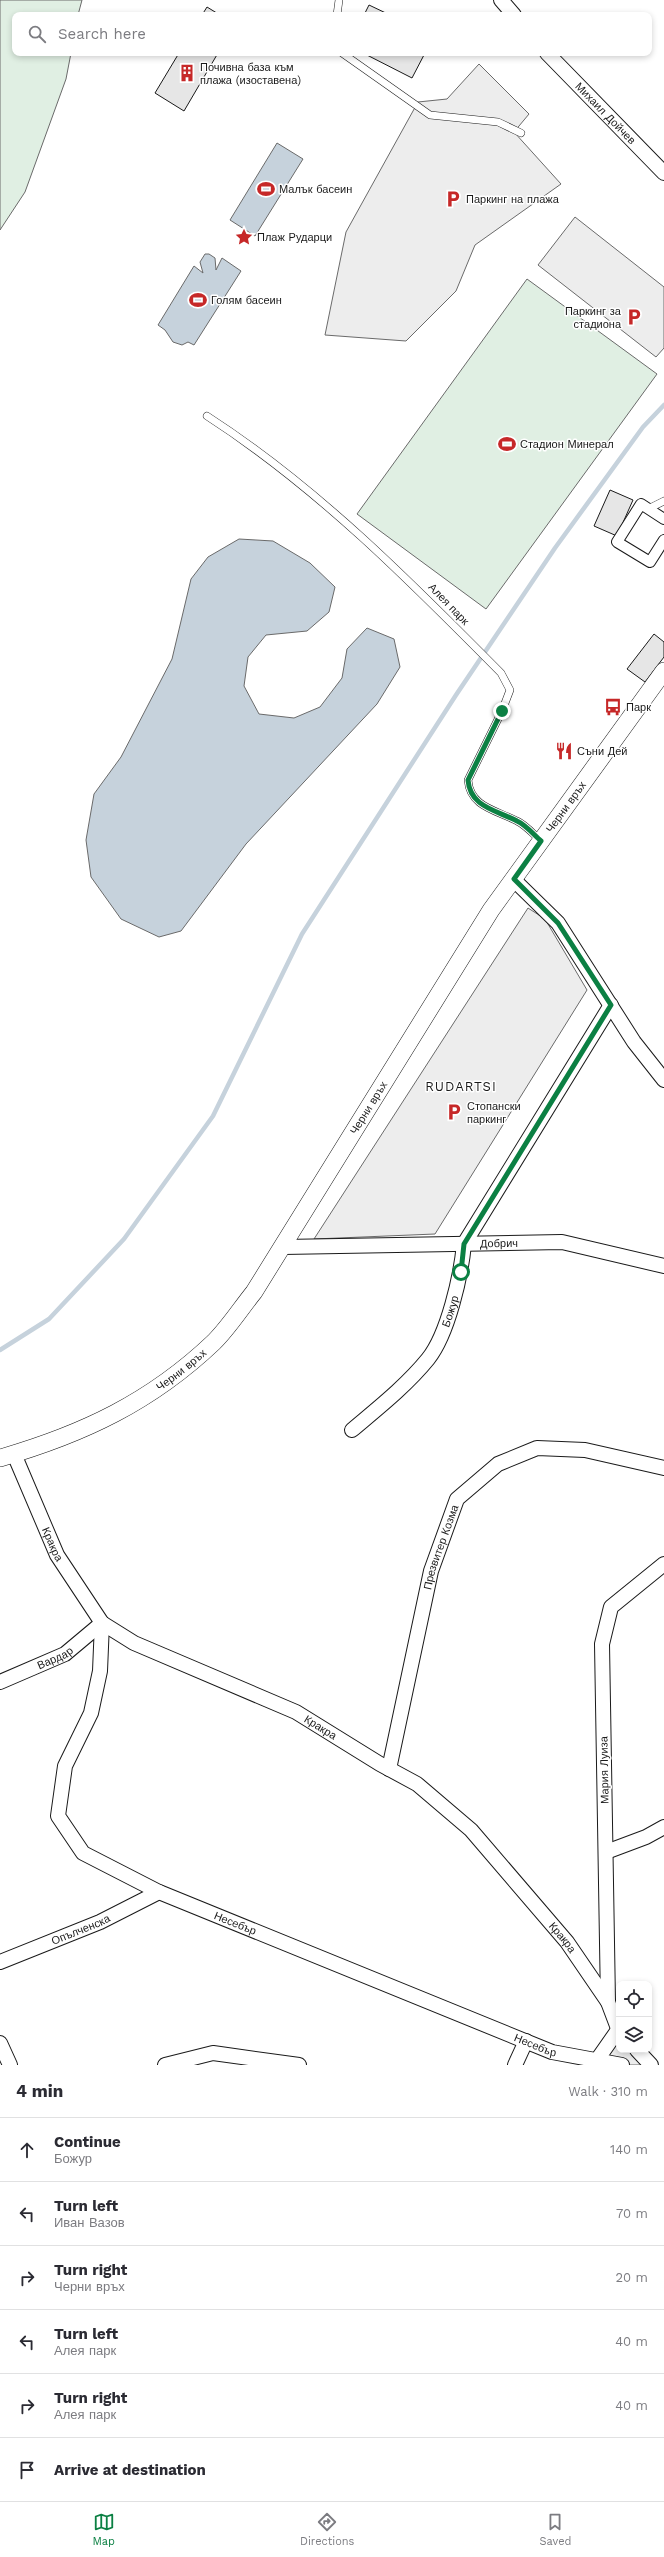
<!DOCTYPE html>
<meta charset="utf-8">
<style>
body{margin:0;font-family:"Work Sans",sans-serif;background:#f7f7f7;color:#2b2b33}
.controls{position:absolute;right:12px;bottom:12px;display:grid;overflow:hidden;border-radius:8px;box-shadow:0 2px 6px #0003}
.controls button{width:36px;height:36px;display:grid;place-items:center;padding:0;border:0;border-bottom:1px solid #e1e1e2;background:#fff;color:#2b2b33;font:20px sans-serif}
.stop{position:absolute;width:12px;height:12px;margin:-9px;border:3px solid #0b8043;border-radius:50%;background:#fff}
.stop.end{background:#0b8043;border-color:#fff;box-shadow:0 1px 4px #0008}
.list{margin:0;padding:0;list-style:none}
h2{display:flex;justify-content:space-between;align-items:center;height:52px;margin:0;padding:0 16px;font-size:17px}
h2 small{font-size:13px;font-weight:400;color:#7c7c81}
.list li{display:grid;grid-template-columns:26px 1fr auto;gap:12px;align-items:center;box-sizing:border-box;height:64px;padding:0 16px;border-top:1px solid #e1e1e2}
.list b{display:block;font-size:15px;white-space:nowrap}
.list p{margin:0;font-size:13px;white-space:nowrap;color:#7c7c81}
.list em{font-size:13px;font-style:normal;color:#7c7c81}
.icon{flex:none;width:22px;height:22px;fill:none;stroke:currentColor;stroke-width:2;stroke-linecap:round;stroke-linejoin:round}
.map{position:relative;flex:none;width:664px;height:2065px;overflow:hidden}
.search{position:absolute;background:#fff;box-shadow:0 2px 6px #0003;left:12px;right:12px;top:12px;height:44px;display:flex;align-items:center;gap:10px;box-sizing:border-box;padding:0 14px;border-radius:8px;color:#7c7c81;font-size:15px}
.sheet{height:436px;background:#fff}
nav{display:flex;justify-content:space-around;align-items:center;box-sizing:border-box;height:56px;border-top:1px solid #e1e1e2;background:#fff;font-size:11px;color:#7c7c81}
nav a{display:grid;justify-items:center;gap:2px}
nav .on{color:#0b8043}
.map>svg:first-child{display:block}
</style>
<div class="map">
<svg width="664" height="2065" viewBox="0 0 664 2065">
<rect width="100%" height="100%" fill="#fff"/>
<g fill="#e0efe3" stroke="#6a6a6a">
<path d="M0,0h82l-4,15h-63v38h56l-5,26 -41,113 -25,38z"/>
<path d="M527,279l130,95 -171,235 -129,-95z"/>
</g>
<g fill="#ededed" stroke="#6a6a6a">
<path d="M479,64l50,50 -15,18 47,52 -86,61 -19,46 -50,50 -81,-6 21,-103 72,-130 29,-3z"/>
<path d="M575,217l89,70v61l-8,9 -118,-92z"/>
<path d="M528,908l17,11 42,71 -152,244 -121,5z"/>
<path d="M619,2031v19h18l14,15h-29l-25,-5z"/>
</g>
<g fill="#c6d2dc" stroke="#6a6a6a">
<path d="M277,143l26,16 -48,77 -25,-16z"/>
<path d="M205,254h4l6,4 1,12 6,-12 19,13 -47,74 -6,-3 -6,3 -9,-3 -8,-12 -7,-5 36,-59 9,7 -3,-11z"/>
<path d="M239,539l34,2 37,22 25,24 -6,25 -22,19 -41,4 -18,22 -4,29 15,28 35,4 26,-11 22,-29 5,-29 20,-21 27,11 6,28 -23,37 -131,140 -65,87 -22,6 -38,-18 -30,-42 -5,-37 8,-46 27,-37 51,-98 19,-80 17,-22z"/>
</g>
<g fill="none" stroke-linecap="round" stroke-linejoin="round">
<path stroke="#c6d2dc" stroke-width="4.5" d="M0,1350l49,-31 75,-80 89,-123 89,-182 154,-239 99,-147 88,-121 21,-22"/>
</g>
<g fill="#e6e6e6" stroke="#1a1a1a">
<path d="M369,5l21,10h-26z"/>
<path d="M207,7l13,8h-18z"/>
<path d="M179,53h39l-34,58 -29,-18z"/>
<path d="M363,53h62l-13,25z"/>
<path d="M610,490l23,10 -16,36 -23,-10z"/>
<path d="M654,634l10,8v15l-19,25 -18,-13z"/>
</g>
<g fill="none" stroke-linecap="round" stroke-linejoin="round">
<g stroke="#1a1a1a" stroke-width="8">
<g id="service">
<path d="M337,15l2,-15"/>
<path d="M342,53l88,62 68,7 23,11"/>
<path d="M207,416c110,71 203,165 294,257l9,17 -8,21 -34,69c2,27 28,30 49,41 9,4 17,14 24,20"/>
<path d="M648,509l16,-8"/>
</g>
</g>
<g stroke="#1a1a1a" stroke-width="12">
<path id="pedestrian" d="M664,519l-23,-15 -24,38 33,20 14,-22"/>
</g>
<g stroke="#1a1a1a" stroke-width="16">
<g id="minor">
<path d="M501,0l13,15"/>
<path id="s1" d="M547,53l117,120"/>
<path d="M513,879l45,44 76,119 30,38"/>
<path id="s2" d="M283,1247l279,-5 102,24"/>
<path id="s3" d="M352,1430c26,-22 54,-44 76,-71 20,-25 33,-83 36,-115l147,-239"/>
<path id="s4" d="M14,1454l43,101 45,68 32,20 162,69 84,52 37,20 54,46 96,112 41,60 11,29"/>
<path id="s5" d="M102,1623l-2,48 -9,42 -26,53 -7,50 25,37 76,39 393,160 70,13"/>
<path id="s6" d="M0,1682l65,-28 37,-31"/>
<path id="s7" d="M389,1769l42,-198 26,-72 41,-35 39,-16 48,2 79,18"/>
<path d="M606,1852l40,-15 18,-10"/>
<path id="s8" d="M0,1962l100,-40 59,-30"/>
<path d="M608,2002l-6,-358 9,-37 53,-43"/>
<path d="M0,2043l10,22"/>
<path d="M637,2050l14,15"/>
<path d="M597,2060l21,-30"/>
<path d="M165,2065l48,-12 86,12"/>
<path d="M515,2065l11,-24"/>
</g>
</g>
<g stroke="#1a1a1a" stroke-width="18">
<g id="tertiary">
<path id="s9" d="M0,1458c83,-24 151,-56 214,-116 15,-15 27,-34 40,-50l237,-382 173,-239"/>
</g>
</g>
<use href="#service" stroke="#fff" stroke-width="7"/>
<use href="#pedestrian" stroke="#fff" stroke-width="10"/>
<use href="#minor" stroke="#fff" stroke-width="14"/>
<use href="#tertiary" stroke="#fff" stroke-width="17"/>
</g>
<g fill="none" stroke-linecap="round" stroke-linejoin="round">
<path stroke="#0b8043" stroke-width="5" d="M461,1272l3,-28 147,-239 -53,-82 -44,-44 27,-38c-7,-6 -15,-16 -24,-20 -21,-11 -47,-14 -49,-41l34,-69"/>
</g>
<defs>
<g id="building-bare" transform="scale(1.38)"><path d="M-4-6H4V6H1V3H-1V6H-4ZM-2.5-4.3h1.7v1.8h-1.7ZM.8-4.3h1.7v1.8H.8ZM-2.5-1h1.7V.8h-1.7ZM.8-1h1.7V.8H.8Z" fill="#c62828" stroke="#fff" stroke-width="2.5" paint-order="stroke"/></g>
<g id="stadium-bare" transform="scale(1.38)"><path d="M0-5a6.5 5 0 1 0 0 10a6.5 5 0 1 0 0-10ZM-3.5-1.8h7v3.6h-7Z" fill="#c62828" stroke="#fff" stroke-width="2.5" paint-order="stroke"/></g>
<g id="parking-bare" transform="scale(1.38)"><path d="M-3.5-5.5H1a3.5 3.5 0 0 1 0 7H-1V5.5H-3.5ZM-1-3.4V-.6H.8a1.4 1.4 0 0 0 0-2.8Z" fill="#c62828" stroke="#fff" stroke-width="2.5" paint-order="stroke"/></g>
<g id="sight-bare" transform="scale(1.38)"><path d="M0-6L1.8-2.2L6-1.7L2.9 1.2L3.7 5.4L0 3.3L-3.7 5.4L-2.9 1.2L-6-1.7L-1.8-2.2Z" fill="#c62828" stroke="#fff" stroke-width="2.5" paint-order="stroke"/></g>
<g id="bus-bare" transform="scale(1.38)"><path d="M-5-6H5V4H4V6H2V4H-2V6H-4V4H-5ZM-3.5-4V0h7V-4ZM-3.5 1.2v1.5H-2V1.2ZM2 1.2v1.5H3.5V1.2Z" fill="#c62828" stroke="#fff" stroke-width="2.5" paint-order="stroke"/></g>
<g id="restaurant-bare" transform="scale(1.38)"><path d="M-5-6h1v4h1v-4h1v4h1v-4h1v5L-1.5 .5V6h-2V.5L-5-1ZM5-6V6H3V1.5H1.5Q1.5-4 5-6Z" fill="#c62828" stroke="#fff" stroke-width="2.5" paint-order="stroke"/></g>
</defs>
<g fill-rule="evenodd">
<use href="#building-bare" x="187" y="73"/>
<use href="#stadium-bare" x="266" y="189"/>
<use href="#parking-bare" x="453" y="199"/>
<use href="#sight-bare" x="244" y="237"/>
<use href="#stadium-bare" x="198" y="300"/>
<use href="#parking-bare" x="634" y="317"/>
<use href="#stadium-bare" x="507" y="444"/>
<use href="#bus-bare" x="613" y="707"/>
<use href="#restaurant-bare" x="564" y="751"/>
<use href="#parking-bare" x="454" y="1112"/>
</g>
<g text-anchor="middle" stroke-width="3" stroke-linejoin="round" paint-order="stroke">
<g font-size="11" fill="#1a1a1a" stroke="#fff" text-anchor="start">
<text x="200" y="71">Почивна база към<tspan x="200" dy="13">плажа (изоставена)</tspan></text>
<text x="279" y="193">Малък басеин</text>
<text x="466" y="203">Паркинг на плажа</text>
<text x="257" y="241">Плаж Рударци</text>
<text x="211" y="304">Голям басеин</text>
<text x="621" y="315" text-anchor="end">Паркинг за<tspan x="621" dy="13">стадиона</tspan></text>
<text x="520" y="448">Стадион Минерал</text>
<text x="626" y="711">Парк</text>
<text x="577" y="755">Съни Дей</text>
<text x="467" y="1110">Стопански<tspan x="467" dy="13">паркинг</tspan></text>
</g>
<g font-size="11" fill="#1a1a1a" stroke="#fff">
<text dy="4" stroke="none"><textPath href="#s1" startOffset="84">Михаил Дойчев</textPath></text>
<text transform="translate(449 604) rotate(46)" y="4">Алея парк</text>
<text dy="4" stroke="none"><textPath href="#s9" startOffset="887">Черни връх</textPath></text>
<text dy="4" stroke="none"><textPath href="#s9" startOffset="527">Черни връх</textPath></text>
<text dy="4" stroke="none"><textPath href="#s2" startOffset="216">Добрич</textPath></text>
<text dy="4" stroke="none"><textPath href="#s3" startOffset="157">Божур</textPath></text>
<text dy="4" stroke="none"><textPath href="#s9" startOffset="203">Черни връх</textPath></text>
<text dy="4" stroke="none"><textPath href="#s4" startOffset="98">Кракра</textPath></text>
<text dy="4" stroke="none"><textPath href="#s7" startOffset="228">Презвитер Козма</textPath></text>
<text dy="4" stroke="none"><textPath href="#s6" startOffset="60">Вардар</textPath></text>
<text dy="4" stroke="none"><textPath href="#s4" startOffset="434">Кракра</textPath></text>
<text transform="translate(604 1770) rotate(-91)" y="4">Мария Луиза</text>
<text dy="4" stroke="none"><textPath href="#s5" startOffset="413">Несебър</textPath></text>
<text dy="4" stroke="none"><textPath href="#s8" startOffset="87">Опълченска</textPath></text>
<text dy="4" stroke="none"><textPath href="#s4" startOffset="758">Кракра</textPath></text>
<text dy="4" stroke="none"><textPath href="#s5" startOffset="737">Несебър</textPath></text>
</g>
<g font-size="13" letter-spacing="1" fill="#1a1a1a" stroke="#fff">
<text x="461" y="1091">RUDARTSI</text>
</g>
</g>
</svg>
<div class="controls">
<button><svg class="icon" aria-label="locate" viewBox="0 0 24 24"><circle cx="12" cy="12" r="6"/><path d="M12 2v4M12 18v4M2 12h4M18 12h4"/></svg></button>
<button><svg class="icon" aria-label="layers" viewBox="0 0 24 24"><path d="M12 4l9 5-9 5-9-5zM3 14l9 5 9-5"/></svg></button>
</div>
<div class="stop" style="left:461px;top:1272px"></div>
<div class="stop end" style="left:502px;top:711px"></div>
<div class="search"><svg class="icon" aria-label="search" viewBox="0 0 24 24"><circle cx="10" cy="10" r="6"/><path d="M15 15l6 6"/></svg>Search here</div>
</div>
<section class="sheet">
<h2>4 min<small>Walk · 310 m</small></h2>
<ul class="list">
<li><svg class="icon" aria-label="ahead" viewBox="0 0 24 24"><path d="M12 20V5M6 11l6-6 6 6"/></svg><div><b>Continue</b><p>Божур</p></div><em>140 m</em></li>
<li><svg class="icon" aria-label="left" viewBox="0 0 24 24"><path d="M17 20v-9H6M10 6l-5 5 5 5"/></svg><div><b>Turn left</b><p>Иван Вазов</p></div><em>70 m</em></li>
<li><svg class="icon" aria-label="right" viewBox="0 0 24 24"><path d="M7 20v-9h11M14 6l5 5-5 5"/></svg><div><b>Turn right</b><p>Черни връх</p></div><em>20 m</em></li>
<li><svg class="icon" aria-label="left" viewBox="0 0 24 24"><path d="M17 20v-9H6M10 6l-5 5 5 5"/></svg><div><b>Turn left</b><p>Алея парк</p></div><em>40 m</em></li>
<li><svg class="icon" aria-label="right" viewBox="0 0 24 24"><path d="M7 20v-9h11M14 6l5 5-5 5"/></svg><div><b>Turn right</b><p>Алея парк</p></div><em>40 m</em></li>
<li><svg class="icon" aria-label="arrive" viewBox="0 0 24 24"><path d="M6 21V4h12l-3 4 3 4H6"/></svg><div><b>Arrive at destination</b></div></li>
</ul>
</section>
<nav>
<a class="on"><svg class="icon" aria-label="map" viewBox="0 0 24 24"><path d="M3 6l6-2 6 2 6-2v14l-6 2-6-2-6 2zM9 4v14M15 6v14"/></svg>Map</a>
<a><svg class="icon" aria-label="directions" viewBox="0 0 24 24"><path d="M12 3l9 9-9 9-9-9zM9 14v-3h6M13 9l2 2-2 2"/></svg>Directions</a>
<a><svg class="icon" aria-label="saved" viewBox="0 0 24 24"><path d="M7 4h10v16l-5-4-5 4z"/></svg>Saved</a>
</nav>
